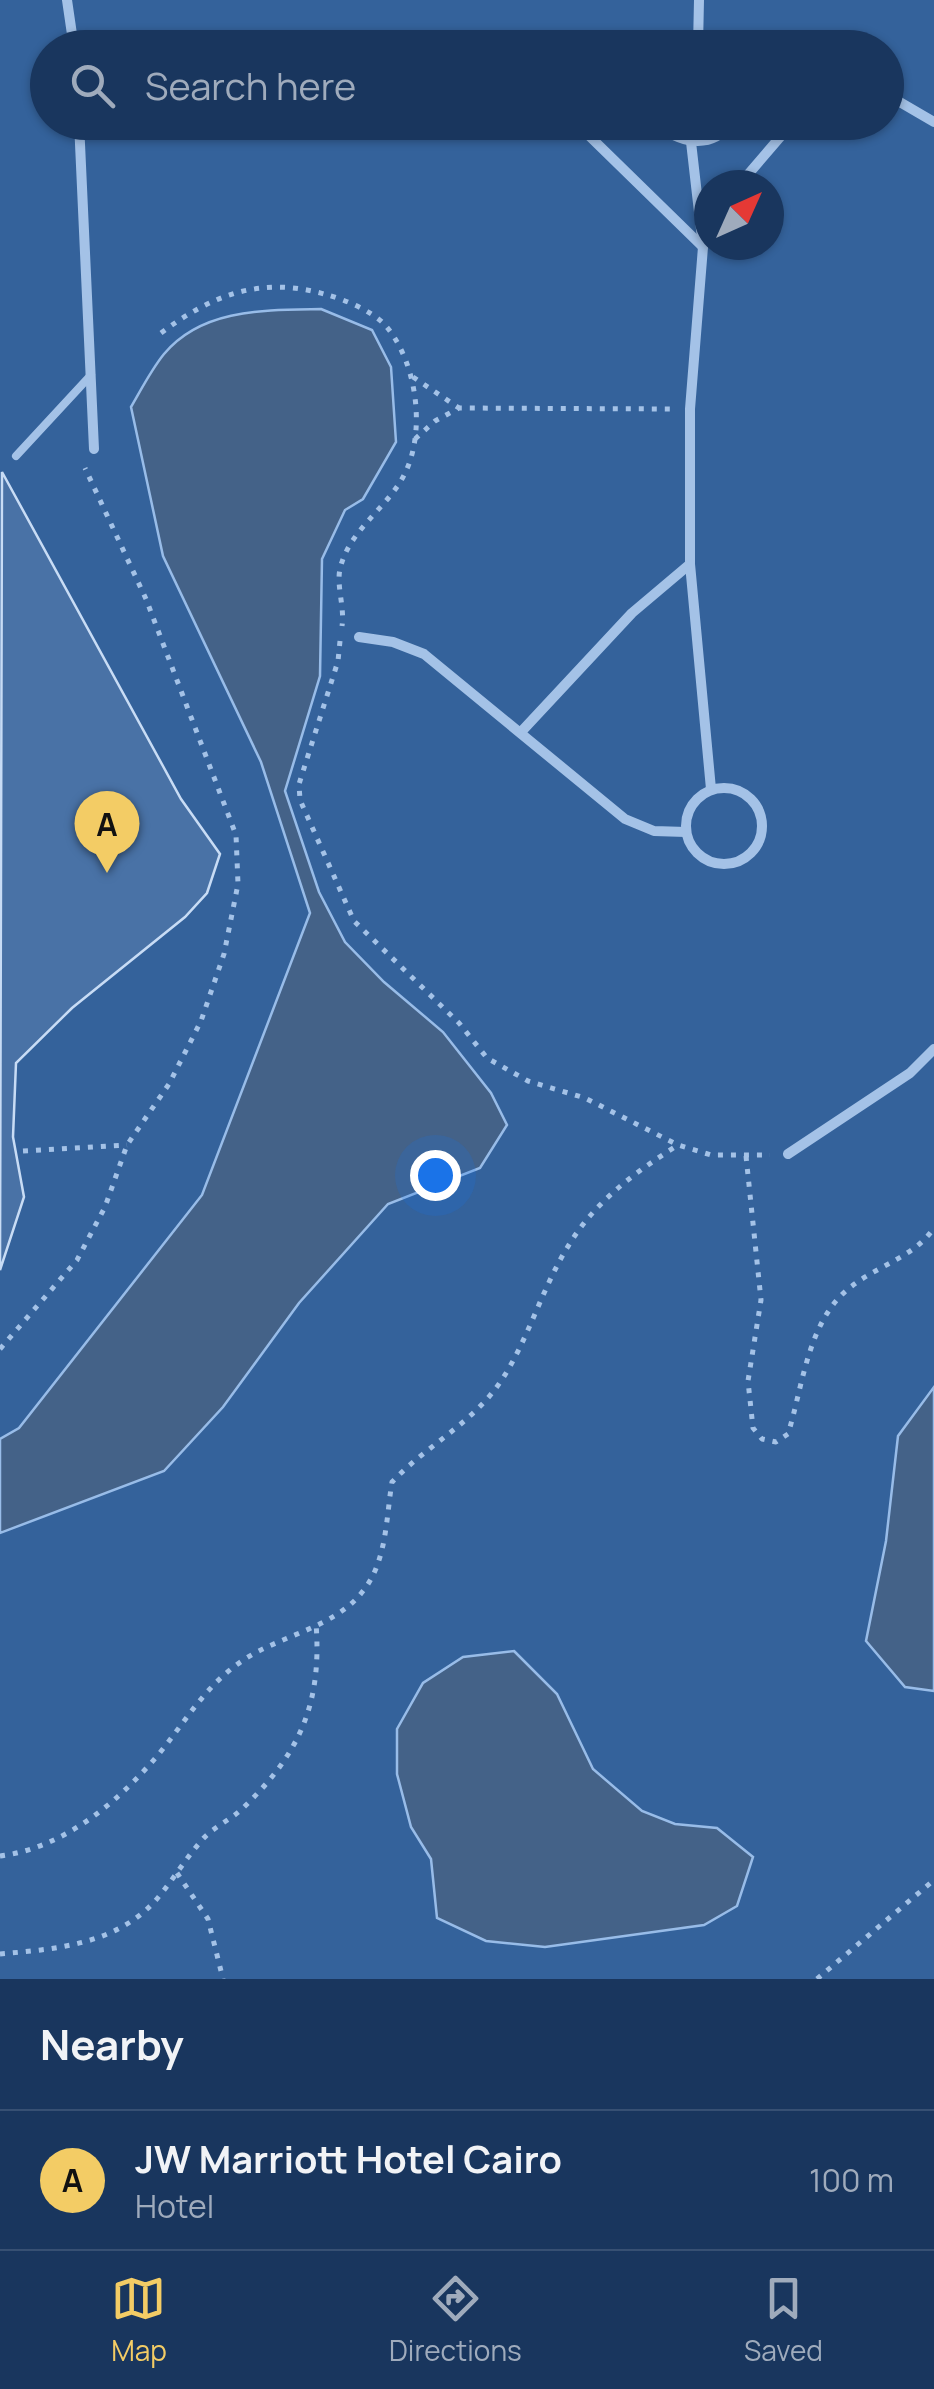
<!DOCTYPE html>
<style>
body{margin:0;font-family:Manrope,sans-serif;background:#264167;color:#f1f3f6}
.compass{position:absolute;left:694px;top:170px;width:90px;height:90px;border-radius:50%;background:#19365e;box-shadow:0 2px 8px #0004;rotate:45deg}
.you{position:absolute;left:435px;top:1175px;width:35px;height:35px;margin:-25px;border:8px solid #fff;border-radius:50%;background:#1a73e8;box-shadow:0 0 0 15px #1a73e833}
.badge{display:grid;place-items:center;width:65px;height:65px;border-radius:50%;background:#f3cc65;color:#111;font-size:32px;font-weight:700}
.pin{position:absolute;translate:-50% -82px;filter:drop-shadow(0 2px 5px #0008)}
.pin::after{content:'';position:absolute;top:52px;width:35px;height:30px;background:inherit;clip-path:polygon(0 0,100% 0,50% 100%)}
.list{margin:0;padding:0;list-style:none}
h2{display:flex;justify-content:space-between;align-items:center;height:130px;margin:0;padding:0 40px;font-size:42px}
h2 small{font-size:32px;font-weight:400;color:#9fabbc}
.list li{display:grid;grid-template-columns:65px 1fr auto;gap:30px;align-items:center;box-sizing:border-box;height:140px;padding:0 40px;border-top:2px solid #375073}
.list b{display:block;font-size:38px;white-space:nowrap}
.list p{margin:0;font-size:32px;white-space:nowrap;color:#9fabbc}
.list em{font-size:32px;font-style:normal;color:#9fabbc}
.icon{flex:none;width:55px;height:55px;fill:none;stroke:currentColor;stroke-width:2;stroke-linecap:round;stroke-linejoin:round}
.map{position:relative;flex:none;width:934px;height:1979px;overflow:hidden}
.search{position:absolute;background:#19365e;box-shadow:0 2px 8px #0004;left:30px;right:30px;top:30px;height:110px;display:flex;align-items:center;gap:25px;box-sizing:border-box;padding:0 35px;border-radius:55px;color:#9fabbc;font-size:38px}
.sheet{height:270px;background:#19365e}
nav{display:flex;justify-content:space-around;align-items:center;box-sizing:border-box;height:140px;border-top:2px solid #375073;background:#19365e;font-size:28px;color:#9fabbc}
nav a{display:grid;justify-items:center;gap:5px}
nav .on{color:#f3cc65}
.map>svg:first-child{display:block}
</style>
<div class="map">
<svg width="934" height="1979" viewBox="0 0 934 1979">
<rect width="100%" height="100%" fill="#21487d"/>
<path fill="#34629b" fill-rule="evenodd" d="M0,0h934v1979h-934zM48,48h838v74h-838zM709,185h60v60h-60z"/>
<g fill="#446288" stroke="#98bce8" stroke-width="2.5">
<path d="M321,309l51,21 19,37 5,75 -33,57 -18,11 -23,49 -2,117 -35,115 34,101 26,50 39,40 59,50 48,61 16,32 -27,43 -92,36 -89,99 -76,104 -59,64 -164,62v-94l19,-11 183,-233 108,-282 -49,-151 -98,-206 -32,-149c10,-17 20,-37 33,-53 38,-46 102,-44 157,-45z"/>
<path d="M934,1387v304l-29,-4 -39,-46 20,-100 12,-105z"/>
<path d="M514,1651l43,43 36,75 49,42 33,13 42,4 36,29 -16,49 -33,19 -159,22 -59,-6 -49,-23 -6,-59 -20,-32 -14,-53v-45l26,-46 40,-26z"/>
</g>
<path fill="#4972a6" stroke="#c8dcf5" stroke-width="2.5" d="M2,472l179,327 39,55 -13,39 -22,24 -113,91 -56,55 -3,74 11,60 -24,73z"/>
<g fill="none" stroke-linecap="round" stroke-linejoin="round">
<g stroke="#a4c2e7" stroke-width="5" stroke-dasharray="5 8" stroke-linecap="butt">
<path d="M161,333c51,-38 99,-57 163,-39 19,5 47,16 61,31 31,35 41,103 21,146 -15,34 -54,56 -65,94 -6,18 4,41 1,61"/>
<path d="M413,377l46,31"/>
<path d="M415,439l20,-18 24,-13 212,1"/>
<path d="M340,641l-2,20 -39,123 1,16 54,121 105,102 28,35 41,23 57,17 93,47 33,10h59"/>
<path d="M23,1151l104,-6"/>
<path d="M746,1156l15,144 -13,81 5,47 9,11 14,3 12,-8c15,-48 20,-116 64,-148 27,-21 62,-29 82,-58"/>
<path d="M0,1349l77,-89 28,-53 22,-62 42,-61 32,-63 23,-67 14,-70 -2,-49 -90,-236 -61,-131"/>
<path d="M0,1856c64,-8 118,-54 158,-101 28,-34 48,-71 87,-96 37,-24 91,-32 118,-68 24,-30 23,-73 29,-109 36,-38 82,-59 111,-104 26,-41 39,-89 64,-130 27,-46 67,-75 111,-103"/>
<path d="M177,1873l31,46 15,60"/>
<path d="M0,1954c55,-5 115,-9 155,-53 17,-19 30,-42 47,-61 11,-13 29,-20 42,-33 57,-55 78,-105 72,-184"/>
<path d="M817,1979l117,-99"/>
</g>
<path stroke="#a4c2e7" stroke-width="8" d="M16,456l75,-81"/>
<g stroke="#a4c2e7" stroke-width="10">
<path d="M67,0l7,48"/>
<path d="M698,46l1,-46"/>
<path d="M690,48h15"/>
<path d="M886,94l48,28"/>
<path d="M79,122l15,327"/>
<path d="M575,122l128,125"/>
<path d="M655,122c23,21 56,29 77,0"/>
<path d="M691,142l12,105 -13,162v155l21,225"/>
<path d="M739,185l54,-63"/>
<path d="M359,637l34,5 31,12 201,165 29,12 32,1"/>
<path d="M521,732l111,-119 58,-49"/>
<circle cx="724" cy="826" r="38"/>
<path d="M788,1154l122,-81 24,-24"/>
</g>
</g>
</svg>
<svg class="compass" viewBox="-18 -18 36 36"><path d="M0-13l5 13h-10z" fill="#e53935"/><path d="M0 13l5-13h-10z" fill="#9fabbc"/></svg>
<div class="you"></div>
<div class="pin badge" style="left:107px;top:873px">A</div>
<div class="search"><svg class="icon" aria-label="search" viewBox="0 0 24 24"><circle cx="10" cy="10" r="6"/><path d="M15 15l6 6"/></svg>Search here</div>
</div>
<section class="sheet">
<h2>Nearby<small></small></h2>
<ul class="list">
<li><span class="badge">A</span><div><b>JW Marriott Hotel Cairo</b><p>Hotel</p></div><em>100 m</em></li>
</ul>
</section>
<nav>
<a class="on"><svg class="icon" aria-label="map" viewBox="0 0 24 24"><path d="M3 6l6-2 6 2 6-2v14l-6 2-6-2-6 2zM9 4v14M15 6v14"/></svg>Map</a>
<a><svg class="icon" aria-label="directions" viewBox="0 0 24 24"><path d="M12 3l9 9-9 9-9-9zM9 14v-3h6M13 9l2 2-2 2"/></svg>Directions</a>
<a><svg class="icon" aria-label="saved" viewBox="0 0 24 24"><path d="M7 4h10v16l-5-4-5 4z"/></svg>Saved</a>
</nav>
